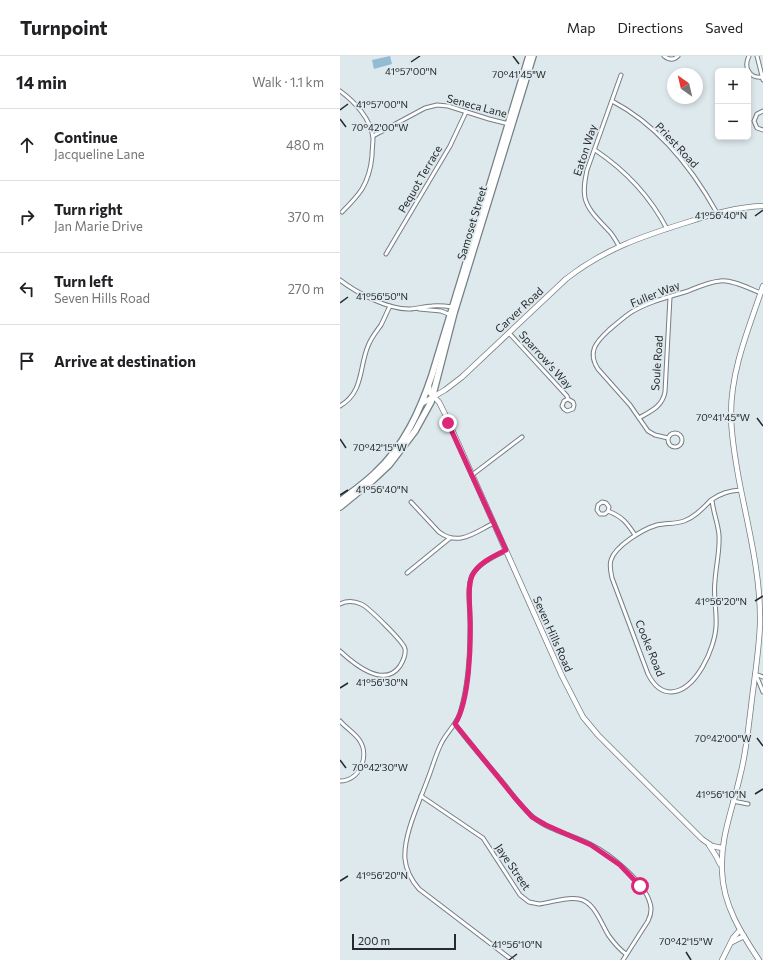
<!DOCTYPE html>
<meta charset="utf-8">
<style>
body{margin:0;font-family:Commissioner,sans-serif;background:#f2f2f2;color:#202124}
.controls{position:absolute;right:12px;top:12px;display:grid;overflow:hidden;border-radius:6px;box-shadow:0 2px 6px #0003}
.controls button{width:36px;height:36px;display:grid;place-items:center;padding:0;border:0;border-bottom:1px solid #e0e0e0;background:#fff;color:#202124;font:20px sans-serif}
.compass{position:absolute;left:327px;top:12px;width:36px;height:36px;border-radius:50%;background:#fff;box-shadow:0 2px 6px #0003;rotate:326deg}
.scale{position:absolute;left:12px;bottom:10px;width:104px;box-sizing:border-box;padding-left:4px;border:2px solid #262a2c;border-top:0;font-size:11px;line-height:14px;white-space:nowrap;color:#262a2c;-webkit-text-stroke:3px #dee9ee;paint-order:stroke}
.stop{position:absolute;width:12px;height:12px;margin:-9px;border:3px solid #db2777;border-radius:50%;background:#fff}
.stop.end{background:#db2777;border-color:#fff;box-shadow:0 1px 4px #0008}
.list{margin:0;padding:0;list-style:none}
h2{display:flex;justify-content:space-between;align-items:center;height:52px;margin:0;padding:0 16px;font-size:17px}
h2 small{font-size:13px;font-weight:400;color:#757577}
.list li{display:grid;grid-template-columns:26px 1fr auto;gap:12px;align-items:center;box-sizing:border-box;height:72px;padding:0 16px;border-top:1px solid #e0e0e0}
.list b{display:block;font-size:15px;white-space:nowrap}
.list p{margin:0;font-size:13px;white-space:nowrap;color:#757577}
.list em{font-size:13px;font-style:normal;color:#757577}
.icon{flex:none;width:22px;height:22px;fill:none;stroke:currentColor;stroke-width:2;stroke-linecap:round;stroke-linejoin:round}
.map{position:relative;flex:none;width:423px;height:904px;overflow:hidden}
header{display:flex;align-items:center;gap:24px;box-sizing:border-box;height:56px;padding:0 20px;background:#fff;border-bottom:1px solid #e0e0e0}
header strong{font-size:19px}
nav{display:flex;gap:22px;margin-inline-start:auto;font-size:14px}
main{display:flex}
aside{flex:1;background:#fff}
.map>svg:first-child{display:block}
</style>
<header>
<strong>Turnpoint</strong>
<nav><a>Map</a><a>Directions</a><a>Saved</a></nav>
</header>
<main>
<aside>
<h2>14 min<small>Walk · 1.1 km</small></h2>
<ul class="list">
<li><svg class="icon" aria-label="ahead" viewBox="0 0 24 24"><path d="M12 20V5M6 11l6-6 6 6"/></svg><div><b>Continue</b><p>Jacqueline Lane</p></div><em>480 m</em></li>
<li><svg class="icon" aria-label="right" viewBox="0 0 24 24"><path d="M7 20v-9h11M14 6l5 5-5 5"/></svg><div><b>Turn right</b><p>Jan Marie Drive</p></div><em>370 m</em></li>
<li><svg class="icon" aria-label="left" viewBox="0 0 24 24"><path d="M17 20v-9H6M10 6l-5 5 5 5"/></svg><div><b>Turn left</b><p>Seven Hills Road</p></div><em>270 m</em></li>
<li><svg class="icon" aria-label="arrive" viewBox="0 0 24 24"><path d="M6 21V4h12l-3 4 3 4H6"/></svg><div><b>Arrive at destination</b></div></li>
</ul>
</aside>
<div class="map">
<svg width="423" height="904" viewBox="0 0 423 904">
<rect width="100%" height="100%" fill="#dee9ee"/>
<path fill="#91bcd2" d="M50,0l2,8 -18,5 -2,-9z"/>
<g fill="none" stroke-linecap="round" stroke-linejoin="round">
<g stroke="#757f84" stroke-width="5">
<g id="street">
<path d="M324,0c5,4 10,4 14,0"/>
<path d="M409,0c-6,12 1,23 14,21"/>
<path d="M417,0l6,24"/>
<path d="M0,35c15,11 31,28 33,47 0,6 -1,12 -1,18 -1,11 -4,23 -10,33 -5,8 -13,16 -20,23"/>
<path d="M272,45c46,24 80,67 105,112"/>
<path d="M423,55l-6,3 -3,7 3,7 6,2"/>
<path d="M33,80l52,-28 12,-3 11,1 41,13 20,5"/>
<path d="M255,94c30,20 55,46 72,79"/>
<path d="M279,190c-3,-5 -6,-11 -10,-15 -9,-10 -21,-20 -24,-33 -2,-10 0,-18 2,-28l34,-95"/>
<path d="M46,198l64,-108 16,-34"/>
<path d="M0,224c17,13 49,30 70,29 7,0 14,-3 22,-3 7,-1 14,0 21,1"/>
<path d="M79,253l22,2 10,4"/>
<path d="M169,277l58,63 1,3 5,3 1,3 -1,4 -6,2 -3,-2 -2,-3 2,-5 4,-2"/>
<path d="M0,350c24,-14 19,-39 28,-60 3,-8 8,-14 13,-21 3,-6 6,-13 9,-19"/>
<path d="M299,362c12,-7 23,-11 26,-26l5,-95"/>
<circle cx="335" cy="384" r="7"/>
<path d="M328,382l-13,-3 -7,-4 -18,-26 -32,-36c-11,-17 -2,-27 11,-39 7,-6 14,-12 21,-17 17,-11 39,-16 58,-22 10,-4 21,-9 32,-10 11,-2 30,8 41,12"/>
<path d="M132,419l50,-38"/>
<path d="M372,444c1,12 6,23 7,35 1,16 -3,30 -4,46 -2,15 2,30 1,45 -1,22 -20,65 -45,66 -11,0 -18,-8 -23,-18l-36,-96c-1,-6 -3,-12 -1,-18 4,-14 32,-31 46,-35 9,-2 19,-1 27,-4 11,-4 19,-13 27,-21 10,-7 18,-9 30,-10"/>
<path d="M71,446l28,30c20,15 36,0 55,-9"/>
<path d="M268,455l1,-4 -3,-4 -4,-1 -4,3 -1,5 3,4h5l3,-3c15,6 19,12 27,24"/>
<path d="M166,495c-12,5 -27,12 -34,24 -6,14 -1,39 -2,54 0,28 -2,58 -10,84 -4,12 -14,20 -19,31 -6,12 -9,25 -14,37 -8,22 -24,55 -22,78 1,11 7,22 14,30l93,71"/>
<path d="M67,517l43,-35"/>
<path d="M0,548c6,-3 14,-3 21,0 6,2 43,38 44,45 1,6 -2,12 -5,17 -16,23 -46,-2 -60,-15"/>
<path d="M415,618l8,3"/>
<path d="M416,619l7,17"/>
<path d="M0,665c6,7 16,13 20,20 10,16 -1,40 -20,40"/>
<path d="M115,668c14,19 30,37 46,56 10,12 19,26 32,37 15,13 39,18 57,27 20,10 54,37 60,59 2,6 1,12 -2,18l-25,39"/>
<path d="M81,740l62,42 37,57 9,7 10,2c12,-1 27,-8 40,-5 16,3 22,25 30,37 5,7 10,13 17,18"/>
<path d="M393,745l15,3"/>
</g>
</g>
<g stroke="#757f84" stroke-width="6">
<g id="secondary">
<path d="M89,330l1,7 9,9 6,12 117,262 21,41 15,18 104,104 10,7 10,2"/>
<path d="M81,348l24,-14 17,-13 104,-98c38,-30 77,-43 122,-57 25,-8 48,-15 75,-16"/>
<path d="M369,789l7,11 4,8"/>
<path d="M392,886l12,-6"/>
<path d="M382,904l11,-22 7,-8"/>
<path d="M419,904c-18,-27 -36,-55 -37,-89 -2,-33 11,-63 18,-95 6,-22 8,-46 11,-69 3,-27 8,-55 9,-83 1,-49 -12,-97 -21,-144 -4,-22 -8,-44 -8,-66 0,-45 18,-86 32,-128"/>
</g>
</g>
<g stroke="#757f84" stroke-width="8">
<g id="highway">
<path d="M0,445c12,-9 25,-18 36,-29 28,-26 44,-61 56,-97l97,-319"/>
<path d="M0,451l33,-27 16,-15 26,-34 16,-29 23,-89 79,-257"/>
</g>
</g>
<use href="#street" stroke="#fff" stroke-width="3"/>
<use href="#secondary" stroke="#fff" stroke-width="4.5"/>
<use href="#highway" stroke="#fff" stroke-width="5.5"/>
</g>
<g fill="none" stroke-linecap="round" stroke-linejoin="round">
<path stroke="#db2777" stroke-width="5" d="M108,367l58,127c-12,6 -28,13 -34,26 -5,11 -2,27 -2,39 1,28 0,85 -15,109l60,74 17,19 14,8 45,20 29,20 20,21"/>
</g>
<path fill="none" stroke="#262a2c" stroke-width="1.5" d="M173,0l6,8M71,6l9,-6M0,54l8,-6M0,63l6,8M415,160l8,-6M0,247l8,-6M417,362l6,8M0,383l6,9M0,439l8,-5M415,545l8,-5M0,632l8,-5M417,682l6,8M0,704l6,8M415,738l8,-5M0,825l8,-5M346,896l5,8M169,904l8,-6"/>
<g text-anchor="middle" stroke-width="3.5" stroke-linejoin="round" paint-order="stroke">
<g font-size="11" fill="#262a2c" stroke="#dee9ee">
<text transform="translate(137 50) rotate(15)" y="4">Seneca Lane</text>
<text transform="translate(337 89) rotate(47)" y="4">Priest Road</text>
<text transform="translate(245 94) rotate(-72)" y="4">Eaton Way</text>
<text transform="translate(80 123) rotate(-60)" y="4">Pequot Terrace</text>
<text transform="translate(132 167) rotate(-73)" y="4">Samoset Street</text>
<text transform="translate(315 238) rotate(-22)" y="4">Fuller Way</text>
<text transform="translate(179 254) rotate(-43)" y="4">Carver Road</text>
<text transform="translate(206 304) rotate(48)" y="4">Sparrow's Way</text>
<text transform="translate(317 307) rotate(-86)" y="4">Soule Road</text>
<text transform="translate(213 578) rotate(66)" y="4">Seven Hills Road</text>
<text transform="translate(310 592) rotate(68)" y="4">Cooke Road</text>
<text transform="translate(173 811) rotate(56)" y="4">Jaye Street</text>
</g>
</g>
<g font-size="10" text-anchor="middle" fill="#262a2c" stroke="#dee9ee" stroke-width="3.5" stroke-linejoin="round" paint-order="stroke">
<text x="71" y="19">41°57'00"N</text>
<text x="179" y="22">70°41'45"W</text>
<text x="42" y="52">41°57'00"N</text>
<text x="40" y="75">70°42'00"W</text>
<text x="381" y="163">41°56'40"N</text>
<text x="42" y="244">41°56'50"N</text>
<text x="383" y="365">70°41'45"W</text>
<text x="40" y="395">70°42'15"W</text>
<text x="42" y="437">41°56'40"N</text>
<text x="381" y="549">41°56'20"N</text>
<text x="42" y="630">41°56'30"N</text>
<text x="383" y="686">70°42'00"W</text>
<text x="40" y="715">70°42'30"W</text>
<text x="381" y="742">41°56'10"N</text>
<text x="42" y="823">41°56'20"N</text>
<text x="346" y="889">70°42'15"W</text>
<text x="177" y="892">41°56'10"N</text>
</g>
</svg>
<div class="controls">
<button>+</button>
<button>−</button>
</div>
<svg class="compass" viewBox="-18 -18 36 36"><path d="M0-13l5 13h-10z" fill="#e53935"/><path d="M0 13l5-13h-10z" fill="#757577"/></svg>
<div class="scale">200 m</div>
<div class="stop" style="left:300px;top:830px"></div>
<div class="stop end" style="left:108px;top:367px"></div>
</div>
</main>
